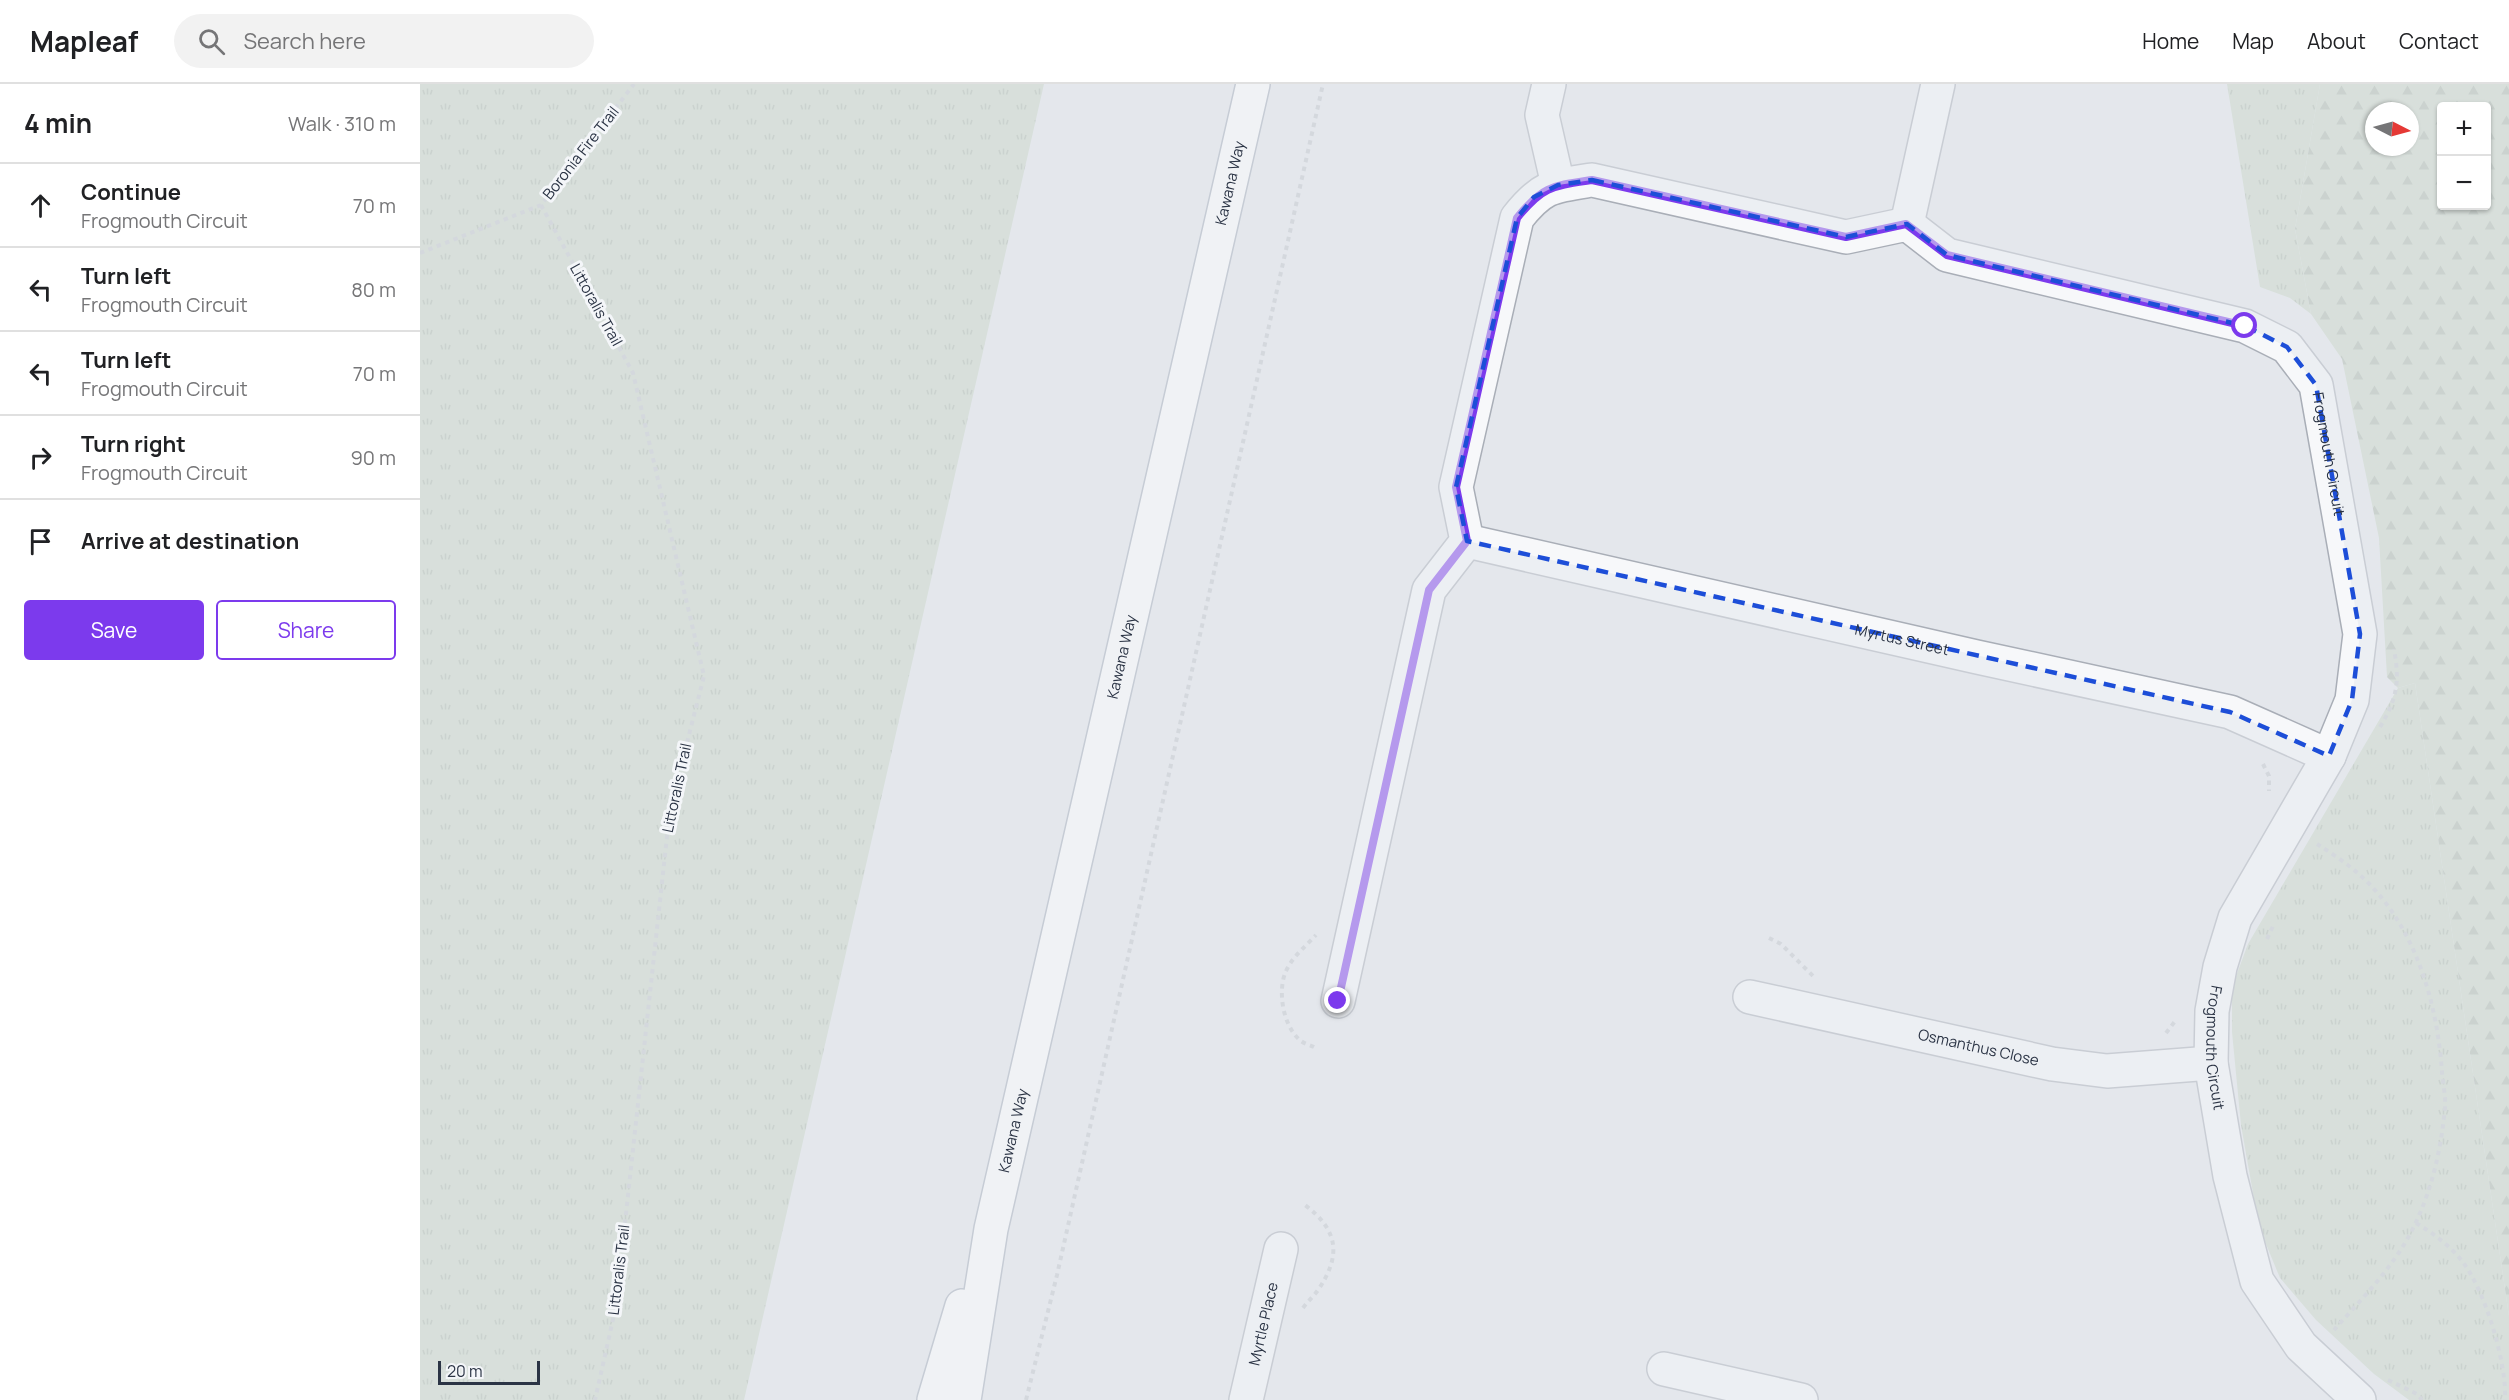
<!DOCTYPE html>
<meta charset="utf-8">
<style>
body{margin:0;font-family:Manrope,sans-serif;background:#f2f2f2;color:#202124}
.controls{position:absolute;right:18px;top:18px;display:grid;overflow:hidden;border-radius:6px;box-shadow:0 2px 4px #0004}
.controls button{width:54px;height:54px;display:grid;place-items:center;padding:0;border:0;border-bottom:2px solid #e0e0e0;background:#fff;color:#202124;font:30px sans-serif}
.compass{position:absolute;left:1945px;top:18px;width:54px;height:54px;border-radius:50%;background:#fff;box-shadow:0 2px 4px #0004;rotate:96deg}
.scale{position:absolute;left:18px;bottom:15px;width:102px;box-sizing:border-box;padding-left:6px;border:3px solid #2b3445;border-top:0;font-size:16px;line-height:21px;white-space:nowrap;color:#2b3445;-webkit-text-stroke:4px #f4f6f9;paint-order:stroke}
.stop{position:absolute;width:18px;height:18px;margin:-14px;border:4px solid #7c3aed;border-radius:50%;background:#fff}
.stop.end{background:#7c3aed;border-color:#fff;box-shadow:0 2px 6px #0008}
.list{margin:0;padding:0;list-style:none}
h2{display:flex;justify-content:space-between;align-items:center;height:78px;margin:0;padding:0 24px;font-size:26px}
h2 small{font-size:20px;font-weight:400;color:#757577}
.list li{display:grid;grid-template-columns:39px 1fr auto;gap:18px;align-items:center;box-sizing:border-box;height:84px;padding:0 24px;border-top:2px solid #e0e0e0}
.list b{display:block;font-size:22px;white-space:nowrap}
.list p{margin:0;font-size:20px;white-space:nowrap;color:#757577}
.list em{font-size:20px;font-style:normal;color:#757577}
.actions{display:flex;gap:12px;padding:18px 24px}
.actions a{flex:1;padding:14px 0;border:2px solid #7c3aed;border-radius:6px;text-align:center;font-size:21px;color:#7c3aed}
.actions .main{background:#7c3aed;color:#fff}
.icon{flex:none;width:33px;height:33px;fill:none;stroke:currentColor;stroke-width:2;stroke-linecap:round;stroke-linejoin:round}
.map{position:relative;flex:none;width:2089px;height:1316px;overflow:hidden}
header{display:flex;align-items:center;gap:36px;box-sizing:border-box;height:84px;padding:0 30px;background:#fff;border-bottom:2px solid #e0e0e0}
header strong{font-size:28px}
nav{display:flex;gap:33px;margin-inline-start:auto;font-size:21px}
.search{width:420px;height:54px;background:#f2f2f2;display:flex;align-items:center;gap:15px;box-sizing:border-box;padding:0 21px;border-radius:33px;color:#757577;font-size:22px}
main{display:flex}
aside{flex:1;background:#fff}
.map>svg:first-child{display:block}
</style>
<header>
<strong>Mapleaf</strong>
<div class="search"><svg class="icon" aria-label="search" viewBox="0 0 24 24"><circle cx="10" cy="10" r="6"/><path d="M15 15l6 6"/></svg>Search here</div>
<nav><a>Home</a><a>Map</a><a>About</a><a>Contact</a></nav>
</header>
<main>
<aside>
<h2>4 min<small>Walk · 310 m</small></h2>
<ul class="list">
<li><svg class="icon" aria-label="ahead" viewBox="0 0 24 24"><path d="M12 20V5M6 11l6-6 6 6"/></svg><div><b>Continue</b><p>Frogmouth Circuit</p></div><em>70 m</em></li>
<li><svg class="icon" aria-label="left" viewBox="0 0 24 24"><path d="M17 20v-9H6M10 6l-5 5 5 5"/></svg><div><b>Turn left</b><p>Frogmouth Circuit</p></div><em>80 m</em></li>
<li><svg class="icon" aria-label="left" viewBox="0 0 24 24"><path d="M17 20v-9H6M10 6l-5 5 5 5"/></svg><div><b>Turn left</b><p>Frogmouth Circuit</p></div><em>70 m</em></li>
<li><svg class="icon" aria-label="right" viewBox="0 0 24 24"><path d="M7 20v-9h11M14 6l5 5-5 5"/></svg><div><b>Turn right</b><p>Frogmouth Circuit</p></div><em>90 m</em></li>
<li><svg class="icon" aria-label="arrive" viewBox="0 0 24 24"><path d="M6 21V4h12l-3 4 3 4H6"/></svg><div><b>Arrive at destination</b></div></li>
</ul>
<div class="actions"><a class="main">Save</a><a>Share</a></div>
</aside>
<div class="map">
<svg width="2089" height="1316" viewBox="0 0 2089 1316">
<defs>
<pattern id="grass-tufts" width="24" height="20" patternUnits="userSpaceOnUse" patternTransform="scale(1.5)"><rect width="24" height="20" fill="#c9d6c5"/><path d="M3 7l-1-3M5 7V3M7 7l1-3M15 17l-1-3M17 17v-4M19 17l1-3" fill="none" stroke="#adb8ab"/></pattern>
<pattern id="forest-firs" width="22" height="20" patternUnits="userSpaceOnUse" patternTransform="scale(1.5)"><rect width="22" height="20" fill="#c9d6c5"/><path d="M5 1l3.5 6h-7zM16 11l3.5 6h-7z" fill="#adb8ab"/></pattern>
</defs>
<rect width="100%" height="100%" fill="#e4e7ec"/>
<g fill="url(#grass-tufts)">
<path d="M0,0h624l-300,1316h-324z"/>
<path d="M1807,0h93l-25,145 16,85 -21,-16 -30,-11z"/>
<path d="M1995,599l94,633v84h-100l-35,-26 -58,-54 -36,-42 -21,-51 -18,-102 -9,-93v-45l16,-43 150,-256z"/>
</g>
<path fill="url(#forest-firs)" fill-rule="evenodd" d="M1900,0h189v1232l-94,-633 -17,5 -11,-11 -8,-139 -37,-179 -31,-45 -16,-85zM2022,22h44v100h-44zM1954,27h36v36h-36z"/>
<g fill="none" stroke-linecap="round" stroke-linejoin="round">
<g stroke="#a9aeb7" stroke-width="36">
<g id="minor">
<path d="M1129,0l-7,31 16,70"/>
<path d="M1487,140l31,-140"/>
<path id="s1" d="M1047,457l510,116 253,55 99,44"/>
<path id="s2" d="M1330,913l302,67 55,7 104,-8"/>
<path id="s3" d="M918,917l91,-411 38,-49 -11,-54 61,-269c25,-32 35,-32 75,-38l254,57 61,-13 40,31 298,71 42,21 29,38 44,249 -8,66 -23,56 -94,162 -15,49 -8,44 -1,52 19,113 27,105 44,65 58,54"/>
<path d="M1244,1285l137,31"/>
<path id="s4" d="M826,1316l35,-151"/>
</g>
</g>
<g stroke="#a3abb8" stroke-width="36">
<g id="major">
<path d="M514,1316l28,-94"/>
<path id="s5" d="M544,1316l27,-171 262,-1145"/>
</g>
</g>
<g stroke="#c2c5cb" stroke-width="4" stroke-dasharray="4.5 4.5" stroke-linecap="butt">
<path d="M121,121l92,168 71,303 -34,133 -54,497 -21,94"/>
<path d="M0,169l121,-48 93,-121"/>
<path d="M1960,643c17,-28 20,-45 14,-78"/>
<path d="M1843,680l6,12v15"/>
<path d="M1897,760c14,9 31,20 44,32 54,49 76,125 81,196 1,12 4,25 3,36 -4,40 -12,78 -29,114 -19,42 -52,74 -82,108"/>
<path d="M1349,854l12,6 32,32"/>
<path d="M1847,855l7,-15"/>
<path d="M1746,949l10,-13"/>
<path d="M894,963c-4,-2 -9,-3 -13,-6 -18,-14 -24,-50 -15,-70 7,-15 19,-24 30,-36"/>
<path d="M1996,1139c17,10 33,22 46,38 23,29 45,102 43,139"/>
<path d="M883,1224c5,-7 11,-12 15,-18 24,-35 20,-60 -13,-85"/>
<path d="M1968,1296l29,14 5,6"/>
<path d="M606,1316l31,-125 266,-1191"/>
</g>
<use href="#minor" stroke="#f7f8fa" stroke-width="33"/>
<use href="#major" stroke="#fff" stroke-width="33"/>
</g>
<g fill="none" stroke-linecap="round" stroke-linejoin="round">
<path stroke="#7c3aed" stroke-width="8" d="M918,917l91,-411 38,-49 -11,-54 61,-269c26,-32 35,-32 75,-38l254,57 60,-13 41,31 298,71"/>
</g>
<path d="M0 0H2089V1316H0ZM1172,96l254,57 61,-13 40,31 298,71 42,21 29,38 44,249 -8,66 -23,56 -99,-44 -763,-171 -11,-54 61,-269 17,-21 24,-12z" fill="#e4e7ec" fill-opacity=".55" fill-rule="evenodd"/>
<path fill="none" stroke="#1d4ed8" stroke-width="4.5" stroke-dasharray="12 8" stroke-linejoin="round" d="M1172,96l254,57 61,-13 40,31 298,71 42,21 29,38 44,249 -8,66 -23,56 -99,-44 -763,-171 -11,-54 61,-269 17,-21 24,-12z"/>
<g text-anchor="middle" stroke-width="6" stroke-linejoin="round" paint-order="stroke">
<g font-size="15" fill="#2b3445" stroke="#f4f6f9">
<text transform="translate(161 69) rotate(-52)" y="5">Boronia Fire Trail</text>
<text dy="5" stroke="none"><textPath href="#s5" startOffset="1246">Kawana Way</textPath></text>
<text transform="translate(176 221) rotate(61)" y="5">Littoralis Trail</text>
<text dy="5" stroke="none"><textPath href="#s3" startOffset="1746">Frogmouth Circuit</textPath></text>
<text dy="5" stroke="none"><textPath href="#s1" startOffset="446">Myrtus Street</textPath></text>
<text dy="5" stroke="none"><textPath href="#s5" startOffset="760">Kawana Way</textPath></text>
<text transform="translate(257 704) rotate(-78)" y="5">Littoralis Trail</text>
<text dy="5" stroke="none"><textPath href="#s2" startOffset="234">Osmanthus Close</textPath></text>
<text dy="5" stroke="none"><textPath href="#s3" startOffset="2376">Frogmouth Circuit</textPath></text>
<text dy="5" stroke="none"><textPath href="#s5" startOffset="274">Kawana Way</textPath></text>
<text transform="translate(199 1186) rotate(-83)" y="5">Littoralis Trail</text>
<text dy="5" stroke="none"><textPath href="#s4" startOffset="78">Myrtle Place</textPath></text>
</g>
</g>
</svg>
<div class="controls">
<button>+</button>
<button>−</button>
</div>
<svg class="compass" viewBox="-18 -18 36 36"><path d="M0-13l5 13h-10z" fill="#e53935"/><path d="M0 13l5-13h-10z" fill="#757577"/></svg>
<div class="scale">20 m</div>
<div class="stop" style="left:1825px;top:242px"></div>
<div class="stop end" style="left:918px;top:917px"></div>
</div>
</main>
